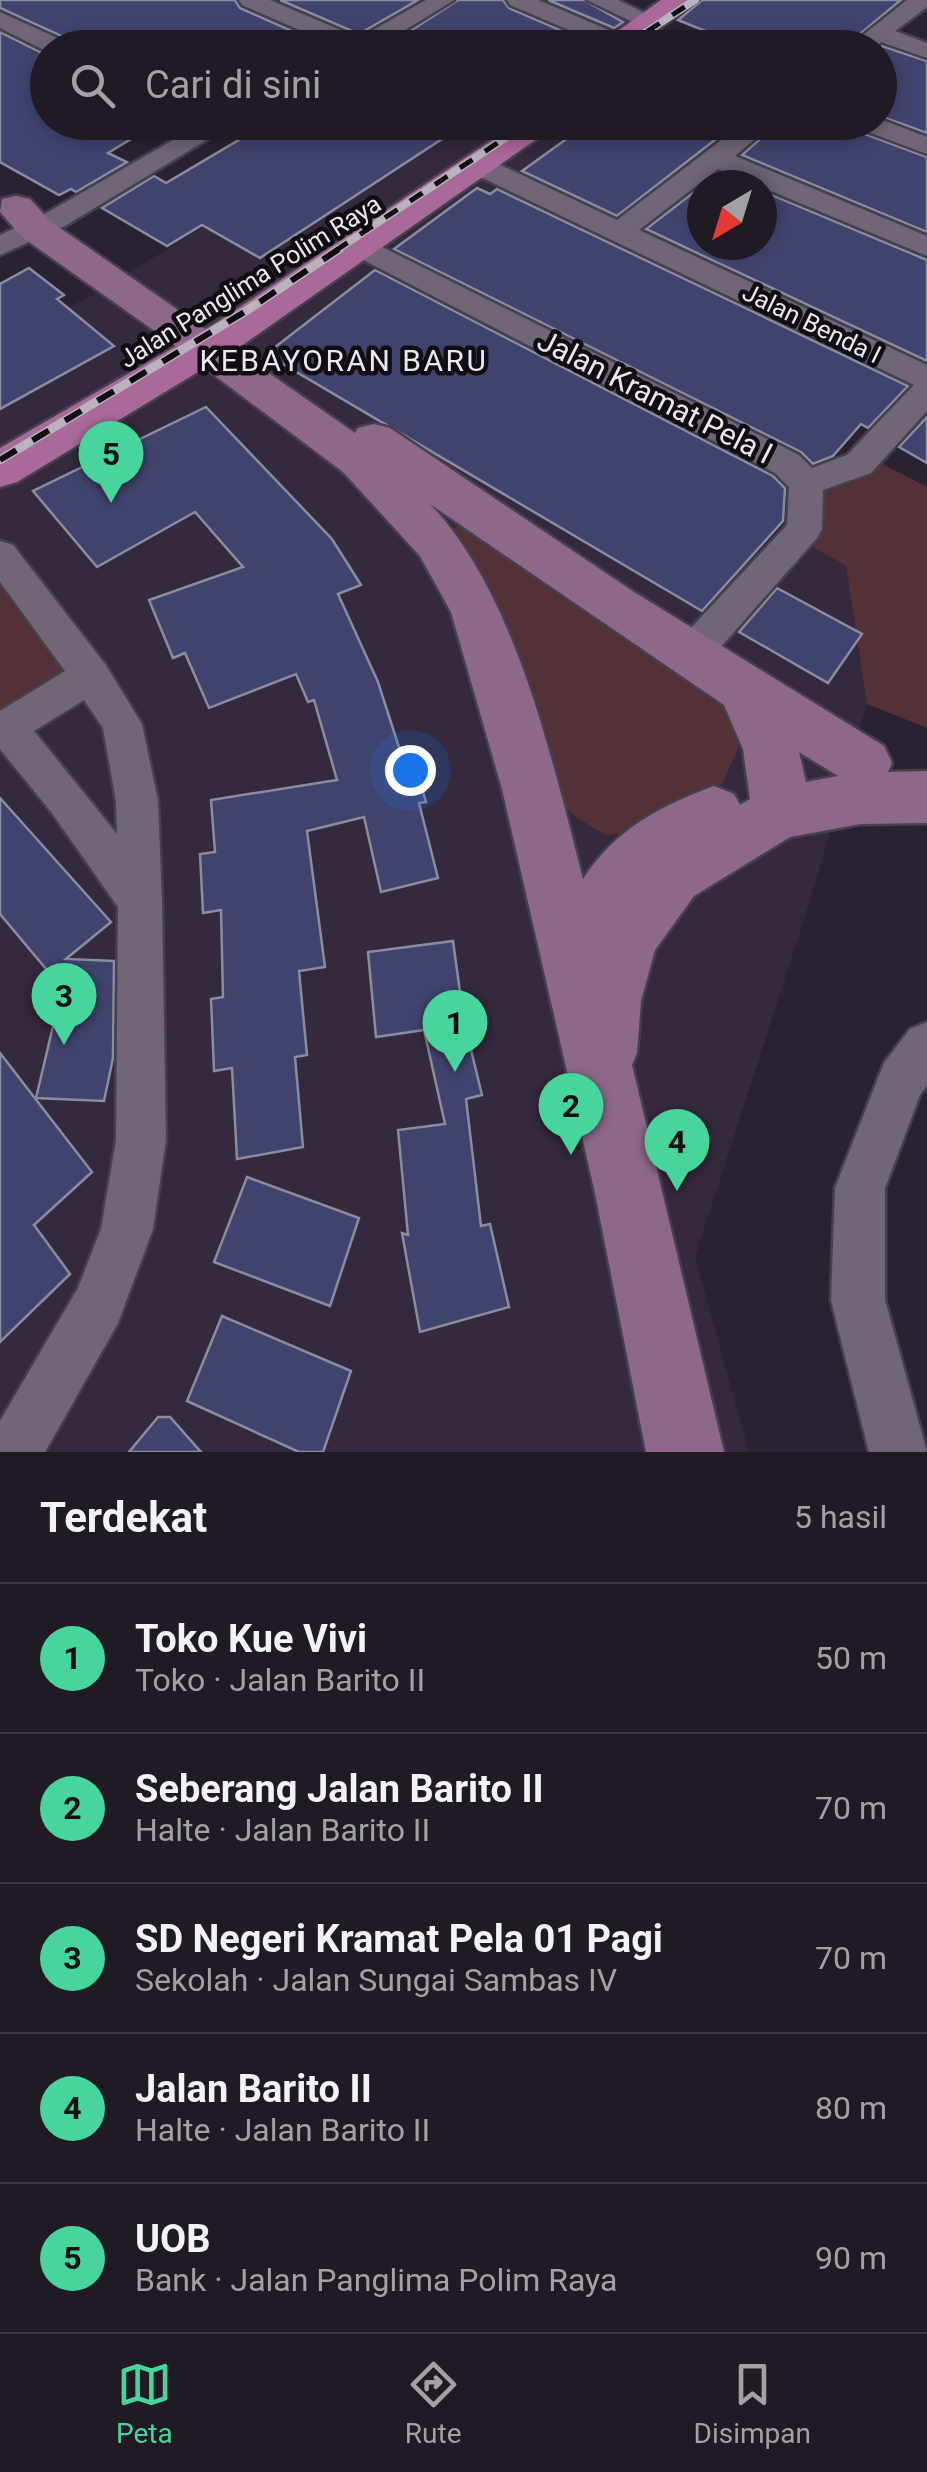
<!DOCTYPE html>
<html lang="id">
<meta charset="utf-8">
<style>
body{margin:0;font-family:Roboto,sans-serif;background:#2d2731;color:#f1f3f6}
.compass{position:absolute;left:687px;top:170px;width:90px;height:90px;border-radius:50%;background:#201a24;box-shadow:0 5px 15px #0003;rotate:218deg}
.you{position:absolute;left:410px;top:770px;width:35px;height:35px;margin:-25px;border:8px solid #fff;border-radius:50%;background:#1a73e8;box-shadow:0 0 0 15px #1a73e833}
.badge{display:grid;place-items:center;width:65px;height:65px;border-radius:50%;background:#47d49d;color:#111;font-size:32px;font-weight:700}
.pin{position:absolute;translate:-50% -82px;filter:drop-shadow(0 2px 5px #0008)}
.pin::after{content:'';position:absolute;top:52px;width:35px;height:30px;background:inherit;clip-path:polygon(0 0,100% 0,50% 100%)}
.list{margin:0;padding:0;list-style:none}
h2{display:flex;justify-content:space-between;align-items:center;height:130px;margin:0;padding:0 40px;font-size:42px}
h2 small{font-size:32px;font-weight:400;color:#a2a1a6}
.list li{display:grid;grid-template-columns:65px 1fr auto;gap:30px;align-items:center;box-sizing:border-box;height:150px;padding:0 40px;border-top:2px solid #3d3841}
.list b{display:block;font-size:38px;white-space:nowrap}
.list p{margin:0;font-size:32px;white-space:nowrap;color:#a2a1a6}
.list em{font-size:32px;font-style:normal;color:#a2a1a6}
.icon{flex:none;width:55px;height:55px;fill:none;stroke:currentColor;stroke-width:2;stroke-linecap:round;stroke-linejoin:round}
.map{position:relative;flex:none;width:927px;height:1452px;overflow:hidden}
.search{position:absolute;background:#201a24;box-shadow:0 5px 15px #0003;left:30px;right:30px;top:30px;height:110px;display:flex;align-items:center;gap:25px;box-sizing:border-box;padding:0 35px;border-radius:55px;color:#a2a1a6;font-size:38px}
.sheet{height:880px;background:#201a24}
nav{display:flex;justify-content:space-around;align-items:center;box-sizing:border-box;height:140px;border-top:2px solid #3d3841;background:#201a24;font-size:28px;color:#a2a1a6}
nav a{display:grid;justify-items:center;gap:5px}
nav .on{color:#47d49d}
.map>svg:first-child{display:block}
</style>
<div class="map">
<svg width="927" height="1452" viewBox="0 0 927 1452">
<rect width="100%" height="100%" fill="#2a2230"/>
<path fill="#34293d" d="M371,123h385l-142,113 -67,-29 -99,79 -31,15 -51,40 390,217 25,9 32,-20 33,19 21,138 -58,200 -114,353 54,195h-749v-1110l93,-47z"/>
<g fill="#543137">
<path d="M874,460l53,27v241l-60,-24 -21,-138 -33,-19 9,-58z"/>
<path d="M459,524l261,177 16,24 2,23 -16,36 -93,49 -24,2 -29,-18 -22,-23 -69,-203 -33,-61z"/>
<path d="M0,578l71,97 -71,53z"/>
</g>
<g fill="#41436f" stroke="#8a8c9f" stroke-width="2.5">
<path d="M0,0h235l5,8 90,40h-256l-4,-8 -70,-32z"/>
<path d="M280,0h138l-59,34z"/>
<path d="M458,0h45l6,8 81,35 -6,5h-200z"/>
<path d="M548,0h36l39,22 -9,6z"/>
<path d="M702,0h199l-58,48h-149l19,-14 -35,-14z"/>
<path d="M0,32l48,24v66h111l-51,31 19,9 -51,30 -5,-3 -12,6 -59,-33z"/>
<path d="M882,46l45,15v72l-47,-17z"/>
<path d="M269,122h199l-208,136 -58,-33 -35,21 -65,-38 52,-32 12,7z"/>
<path d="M590,122h148l-121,94 -95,-45z"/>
<path d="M779,122h69l6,8 73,27v75l-185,-77z"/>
<path d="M702,186v59h60v-54l165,69v101l-281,-132z"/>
<path d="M477,188l13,6 7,-5 411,197 -40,42 -7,-4 -28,32 -20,8 -12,-12 -407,-203z"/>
<path d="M29,268l35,27 -7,4 57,47 -114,63v-125z"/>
<path d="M375,270l398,206 12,12 -2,33 -81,90 -436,-257z"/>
<path d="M206,407l126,132 29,46 -23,9 40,88 26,81 10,-2 12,41 -7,1 19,75 -57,14 -17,-75 -57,14 18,136 -26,4 8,84 -12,2 8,90 -66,12 -5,-91 -18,3 -3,-72 12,-2 -2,-87 -18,3 -3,-59 15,-2 -4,-52 126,-20 -23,-80 -6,2 -12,-28 -87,34 -24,-55 -12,5 -24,-58 94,-33 -48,-55 -98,55 -64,-76z"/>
<path d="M927,417v46l-28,-16z"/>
<path d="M777,588l85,46 -34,49 -89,-51z"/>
<path d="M0,798l111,124 -45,37 48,2 -1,97 -9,43 -68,-3 26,-110 -62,-74z"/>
<path d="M453,941l11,80 18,74 -16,4 15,127 9,-2 19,83 -89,25 -18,-99 6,2 -10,-105 47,-6 -21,-94 -48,7 -8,-85z"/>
<path d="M0,1053l92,119 -58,53 36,49 -70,68z"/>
<path d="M247,1177l112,41 -29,88 -116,-44z"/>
<path d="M222,1316l129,55 -28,81h-24l-112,-51z"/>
<path d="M158,1417h12l31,35h-72z"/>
</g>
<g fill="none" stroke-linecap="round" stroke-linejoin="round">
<g stroke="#46404c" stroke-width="5">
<g id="street">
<path d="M239,0h31l89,38 67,-38h28l-78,48h-35l-99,-43z"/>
<path d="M507,0h31l87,37 4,5 -5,6 -15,-1 -99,-42z"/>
<path d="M587,0h31l43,21 -12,7 -8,-2z"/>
<path d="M907,0h20v7l-32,24 32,12v15l-46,-16 -6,6h-28z"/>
<path d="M0,12l68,31 3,5h-23v4l-48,-24z"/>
<path d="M880,119l47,18v17l-72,-27 -4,-5h29z"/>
<path d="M204,122h32l-171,104 -65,29v-20l45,-21z"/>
<path d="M745,122h30l-40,34 192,80v20l-209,-87 -79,61 288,135v46l-56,62 -48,17 -1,39 -5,9 -113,128 -14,5 -14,-5 -5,-11 5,-11 111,-119 2,-38 -14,-14 -425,-220 -4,-6 4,-6h20l429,214 13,13 35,-13 67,-70 -444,-213 -3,-6 3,-6h20l127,60z"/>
<path d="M0,541l13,4 92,119 37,60 16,77 4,101 4,238 -13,89 -35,94 -73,129h-45v-31l78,-133 23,-59 15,-89 2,-233 -66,-94 -52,-64v-38l65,-40 -65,-89zM84,700l19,28 13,73 1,33 -83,-103z"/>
<path d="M927,1022v63l-7,10 -35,93v112l42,152h-58l-38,-152 4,-112 49,-125 26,-34z"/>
</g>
</g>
<g stroke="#46404c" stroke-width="5">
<path id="secondary" d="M16,196l14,3 20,22 305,212 3,-5 16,-4 16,4 244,164 250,154 8,17 -4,9 39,-1v52l-66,1 -71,13 -96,59 -39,54 -14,51 -4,52 -5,12 92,387h-78l-51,-259 -93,-404 -51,-177 -31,-56 -77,-84 -177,-133 -144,-102 -22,-25 2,-13zM430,504l294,201 19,44 7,50 -10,6 -6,-11 -20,-8c-56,21 -98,43 -131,93 -31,-119 -67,-285 -153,-375zM799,752l39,24 -32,6z"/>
</g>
<g stroke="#46404c" stroke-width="5">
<g id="primary">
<path d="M661,0h37l-65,48h-39z"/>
<path d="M519,122h42l-317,222 -227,138 -17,5v-39l214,-124z"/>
</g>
</g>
<use href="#street" fill="#706677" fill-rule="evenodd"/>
<use href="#secondary" fill="#8d6889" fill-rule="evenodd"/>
<use href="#primary" fill="#aa699b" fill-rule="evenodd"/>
<g stroke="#b9b3bd" stroke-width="8">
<g id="rail-far1">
<path d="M622,48l73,-48"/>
<path d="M335,251l194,-129"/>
</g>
</g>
<g stroke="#b9b3bd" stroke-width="9">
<path id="rail" d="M0,460l246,-149 93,-62"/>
</g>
<use href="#rail-far1" stroke="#100d13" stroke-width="5" stroke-dasharray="15" stroke-linecap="butt"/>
<use href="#rail" stroke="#100d13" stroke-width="6" stroke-dasharray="19" stroke-linecap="butt"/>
</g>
<g text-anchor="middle" stroke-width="9" stroke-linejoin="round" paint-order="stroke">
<g font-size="25" fill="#ebe6ef" stroke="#100d13">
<text transform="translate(250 281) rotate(-32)" y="9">Jalan Panglima Polim Raya</text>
<text transform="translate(812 323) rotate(26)" y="9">Jalan Benda I</text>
</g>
<g font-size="30" letter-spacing="2.5" fill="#ebe6ef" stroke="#100d13">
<text x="344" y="371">KEBAYORAN BARU</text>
</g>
<g font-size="30" fill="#ebe6ef" stroke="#100d13">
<text transform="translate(655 397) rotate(27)" y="10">Jalan Kramat Pela I</text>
</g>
</g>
</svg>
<svg class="compass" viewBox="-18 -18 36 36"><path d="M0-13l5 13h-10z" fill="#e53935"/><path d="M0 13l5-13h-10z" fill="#a2a1a6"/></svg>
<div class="you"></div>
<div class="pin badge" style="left:455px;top:1072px">1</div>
<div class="pin badge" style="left:571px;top:1155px">2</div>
<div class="pin badge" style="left:64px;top:1045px">3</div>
<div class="pin badge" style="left:677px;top:1191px">4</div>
<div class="pin badge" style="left:111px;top:503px">5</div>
<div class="search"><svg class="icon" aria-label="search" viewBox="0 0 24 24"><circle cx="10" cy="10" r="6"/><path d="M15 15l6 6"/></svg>Cari di sini</div>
</div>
<section class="sheet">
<h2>Terdekat<small>5 hasil</small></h2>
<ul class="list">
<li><span class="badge">1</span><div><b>Toko Kue Vivi</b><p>Toko · Jalan Barito II</p></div><em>50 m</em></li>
<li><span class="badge">2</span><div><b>Seberang Jalan Barito II</b><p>Halte · Jalan Barito II</p></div><em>70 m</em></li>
<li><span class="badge">3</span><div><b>SD Negeri Kramat Pela 01 Pagi</b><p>Sekolah · Jalan Sungai Sambas IV</p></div><em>70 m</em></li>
<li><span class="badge">4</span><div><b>Jalan Barito II</b><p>Halte · Jalan Barito II</p></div><em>80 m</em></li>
<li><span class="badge">5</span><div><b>UOB</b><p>Bank · Jalan Panglima Polim Raya</p></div><em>90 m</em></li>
</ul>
</section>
<nav>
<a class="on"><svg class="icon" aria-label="map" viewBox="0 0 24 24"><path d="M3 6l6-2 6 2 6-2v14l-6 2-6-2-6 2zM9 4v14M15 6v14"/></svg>Peta</a>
<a><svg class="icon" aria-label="directions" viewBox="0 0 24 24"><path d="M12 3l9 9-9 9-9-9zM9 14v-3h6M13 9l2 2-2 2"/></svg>Rute</a>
<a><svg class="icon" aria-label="saved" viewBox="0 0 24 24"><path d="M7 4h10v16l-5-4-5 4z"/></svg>Disimpan</a>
</nav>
